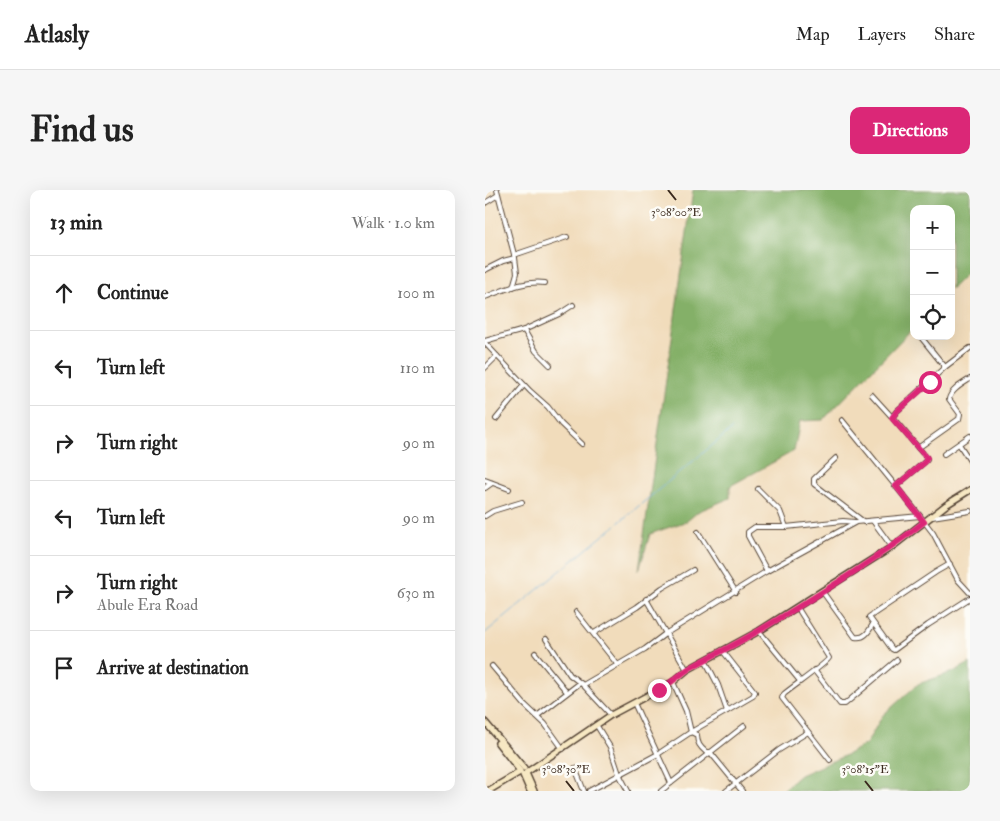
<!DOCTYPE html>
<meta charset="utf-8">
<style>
body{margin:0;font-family:"IM FELL Double Pica",serif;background:#f6f6f6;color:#222}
.controls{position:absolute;right:15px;top:15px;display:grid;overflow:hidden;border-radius:10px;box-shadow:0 5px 20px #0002}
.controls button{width:45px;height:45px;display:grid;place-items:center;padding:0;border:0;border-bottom:1px solid #e0e0e0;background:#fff;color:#222;font:25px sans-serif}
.stop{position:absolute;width:15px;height:15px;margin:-11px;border:4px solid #db2777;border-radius:50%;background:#fff}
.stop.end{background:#db2777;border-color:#fff;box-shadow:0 1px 5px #0008}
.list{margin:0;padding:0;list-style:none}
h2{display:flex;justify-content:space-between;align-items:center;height:65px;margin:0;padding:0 20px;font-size:21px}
h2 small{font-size:16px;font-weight:400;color:#767676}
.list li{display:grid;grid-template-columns:32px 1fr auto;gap:15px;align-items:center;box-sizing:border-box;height:75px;padding:0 20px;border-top:1px solid #e0e0e0}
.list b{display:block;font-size:19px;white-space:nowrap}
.list p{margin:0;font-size:16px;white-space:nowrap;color:#767676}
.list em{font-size:16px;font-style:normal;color:#767676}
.icon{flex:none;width:28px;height:28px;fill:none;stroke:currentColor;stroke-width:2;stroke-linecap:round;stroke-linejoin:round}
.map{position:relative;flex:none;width:485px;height:601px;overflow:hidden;border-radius:10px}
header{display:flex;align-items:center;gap:30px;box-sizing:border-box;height:70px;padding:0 25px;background:#fff;border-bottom:1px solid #e0e0e0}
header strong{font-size:24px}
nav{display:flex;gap:28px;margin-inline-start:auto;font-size:18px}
.intro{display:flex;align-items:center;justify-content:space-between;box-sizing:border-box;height:120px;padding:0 30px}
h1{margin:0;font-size:35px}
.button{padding:12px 22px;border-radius:10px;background:#db2777;color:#fff;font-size:18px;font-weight:700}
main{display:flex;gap:30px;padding:0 30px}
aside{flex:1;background:#fff;border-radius:10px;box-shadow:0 5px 20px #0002}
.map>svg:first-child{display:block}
</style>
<header>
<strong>Atlasly</strong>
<nav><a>Map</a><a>Layers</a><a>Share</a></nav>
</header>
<div class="intro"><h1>Find us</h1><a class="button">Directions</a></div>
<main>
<aside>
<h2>13 min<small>Walk · 1.0 km</small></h2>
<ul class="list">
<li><svg class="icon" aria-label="ahead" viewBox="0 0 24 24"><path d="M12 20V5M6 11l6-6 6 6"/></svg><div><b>Continue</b></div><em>100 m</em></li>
<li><svg class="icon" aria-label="left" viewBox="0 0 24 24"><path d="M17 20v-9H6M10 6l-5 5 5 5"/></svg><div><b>Turn left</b></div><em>110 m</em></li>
<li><svg class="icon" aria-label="right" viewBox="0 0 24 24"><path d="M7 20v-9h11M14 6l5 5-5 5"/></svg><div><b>Turn right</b></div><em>90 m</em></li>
<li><svg class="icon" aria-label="left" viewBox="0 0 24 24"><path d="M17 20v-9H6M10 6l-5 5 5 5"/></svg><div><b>Turn left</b></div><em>90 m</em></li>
<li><svg class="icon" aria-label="right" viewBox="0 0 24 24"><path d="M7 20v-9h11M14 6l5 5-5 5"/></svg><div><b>Turn right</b><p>Abule Era Road</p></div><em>630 m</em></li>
<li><svg class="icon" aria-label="arrive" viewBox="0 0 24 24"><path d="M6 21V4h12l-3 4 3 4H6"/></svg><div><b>Arrive at destination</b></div></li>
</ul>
</aside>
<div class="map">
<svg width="485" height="601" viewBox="0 0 485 601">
<rect width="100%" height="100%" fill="#fdfcf7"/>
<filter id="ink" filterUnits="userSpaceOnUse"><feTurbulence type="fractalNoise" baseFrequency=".02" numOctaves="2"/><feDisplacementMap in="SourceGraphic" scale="10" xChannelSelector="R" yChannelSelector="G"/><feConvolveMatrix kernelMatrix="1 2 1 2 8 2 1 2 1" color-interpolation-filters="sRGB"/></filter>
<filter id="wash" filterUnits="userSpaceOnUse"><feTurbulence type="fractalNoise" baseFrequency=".0096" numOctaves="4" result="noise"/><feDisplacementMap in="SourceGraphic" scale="20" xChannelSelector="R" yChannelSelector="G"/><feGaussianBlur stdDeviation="1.12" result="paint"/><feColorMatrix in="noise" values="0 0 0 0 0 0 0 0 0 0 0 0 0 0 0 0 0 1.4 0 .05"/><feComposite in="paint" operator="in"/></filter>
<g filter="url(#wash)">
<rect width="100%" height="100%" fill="#f1dcbb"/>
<g fill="#84b068" stroke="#606d43">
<path d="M208,0h277v80l-19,19v-80h-37v118l-91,93 -23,1 -6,30 -64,35v12l-31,13 -12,10 -37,13 -11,36z"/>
<path d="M485,473v128h-188l18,-16 44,-19 22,-12 17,-29 35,-31 35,-12z"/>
</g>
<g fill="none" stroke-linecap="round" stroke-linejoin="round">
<path stroke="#5ba3d1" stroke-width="1" d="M0,443l247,-204"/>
</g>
</g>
<g filter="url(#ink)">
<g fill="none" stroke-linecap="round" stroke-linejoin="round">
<g stroke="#564536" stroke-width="6">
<g id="street">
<path d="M12,0l18,68 2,15 -4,14"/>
<path d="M0,13l13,-8"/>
<path d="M29,65l53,-18"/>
<path d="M0,80l18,-9 12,-3"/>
<path d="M0,107c19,-7 40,-17 60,-14"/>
<path d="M39,140l12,21 14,14"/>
<path d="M435,146l25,31"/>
<path d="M0,151l39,-11 35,-16 14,-9"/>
<path d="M0,153l45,48 18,16 13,17 21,20"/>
<path d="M0,178l12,-12"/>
<path d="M387,205l20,22"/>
<path d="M11,229l28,-34"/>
<path d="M357,230l78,96"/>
<path d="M474,254l11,17"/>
<path d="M433,258l41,-29 1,-5 -11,-15c2,-9 13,-15 21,-20"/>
<path d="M459,264l26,-18"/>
<path d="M351,268l-22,21v5l50,38"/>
<path d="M0,290l24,9"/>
<path d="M411,296l31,-26 -1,-3 -34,-40 5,-6 48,-44 25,-19"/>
<path d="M0,298l7,-5"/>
<path d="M273,299l22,22 6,16"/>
<path d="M0,326l8,-5 29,-9"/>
<path d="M447,327l38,-6"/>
<path d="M388,331l19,26"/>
<path d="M213,342l38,60"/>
<path d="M465,374l-14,8 -67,45 23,32 2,1 34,-25 42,-27"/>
<path d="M282,381l-19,-35v-4l7,-5h31l57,-6 12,1"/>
<path d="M337,401l33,46c10,2 14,-6 18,-13"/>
<path d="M161,409l41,71"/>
<path d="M312,417l32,51c-2,5 -38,30 -45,36l-2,4 48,62"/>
<path d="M91,422l41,52"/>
<path d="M274,441l41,50"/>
<path d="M109,443l43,-26 25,-19 31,-18"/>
<path d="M61,449l24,36 13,10 28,30"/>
<path d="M50,463l32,39"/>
<path d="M220,470l13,25 9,26"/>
<path d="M7,476l32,38 21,20 18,25"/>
<path d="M329,480l26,34h5l52,-44"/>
<path d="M188,492l13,29 5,21 6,3c0,8 3,12 9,17h4l32,39"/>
<path d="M98,495l62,-36 20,-15 102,-63 89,-49 64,-6 13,17 25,47 12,13"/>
<path d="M149,513l37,80"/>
<path d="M52,526l43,-33"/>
<path d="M112,536l13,21 9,27 9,17"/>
<path d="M90,578l9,23"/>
<path d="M104,601l69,-37 33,-22 62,-36 2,-4 -33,-42"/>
<path d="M176,601l83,-65"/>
<path d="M241,601l53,-41 29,-18"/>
</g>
</g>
<g stroke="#564536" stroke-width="8">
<g id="secondary">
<path d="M0,532l39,46"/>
<path d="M13,553l22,28"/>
<path d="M42,582l84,-57 62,-33 14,-12 72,-39 63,-40 70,-44 54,-42 24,-15"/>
<path d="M41,583l8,18"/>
<path d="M38,585l7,16"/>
<path d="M3,601l32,-19"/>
</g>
</g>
<use href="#street" stroke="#fff" stroke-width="4"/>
<use href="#secondary" stroke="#f7e8c3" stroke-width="5"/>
</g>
</g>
<g fill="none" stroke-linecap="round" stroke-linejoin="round" filter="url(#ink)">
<path stroke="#db2777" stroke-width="6" d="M174,500c11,-6 20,-15 31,-22 23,-13 47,-24 70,-38 56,-33 113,-68 164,-108l-28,-36 29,-24 2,-4 -35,-40 5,-7 33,-29"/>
</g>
<path fill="none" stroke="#3b2a1e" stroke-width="2" d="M183,0l8,10M81,591l8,10M380,591l8,10"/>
<g font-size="12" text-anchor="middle" fill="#3b2a1e" stroke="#fdfcf7" stroke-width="5" stroke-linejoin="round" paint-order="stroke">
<text x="191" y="26">3°08'00"E</text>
<text x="81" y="583">3°08'30"E</text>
<text x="380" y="583">3°08'15"E</text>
</g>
</svg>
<div class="controls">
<button>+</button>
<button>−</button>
<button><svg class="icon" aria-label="locate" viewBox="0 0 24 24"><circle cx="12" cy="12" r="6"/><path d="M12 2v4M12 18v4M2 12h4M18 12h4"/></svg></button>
</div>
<div class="stop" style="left:445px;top:192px"></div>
<div class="stop end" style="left:174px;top:500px"></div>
</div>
</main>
